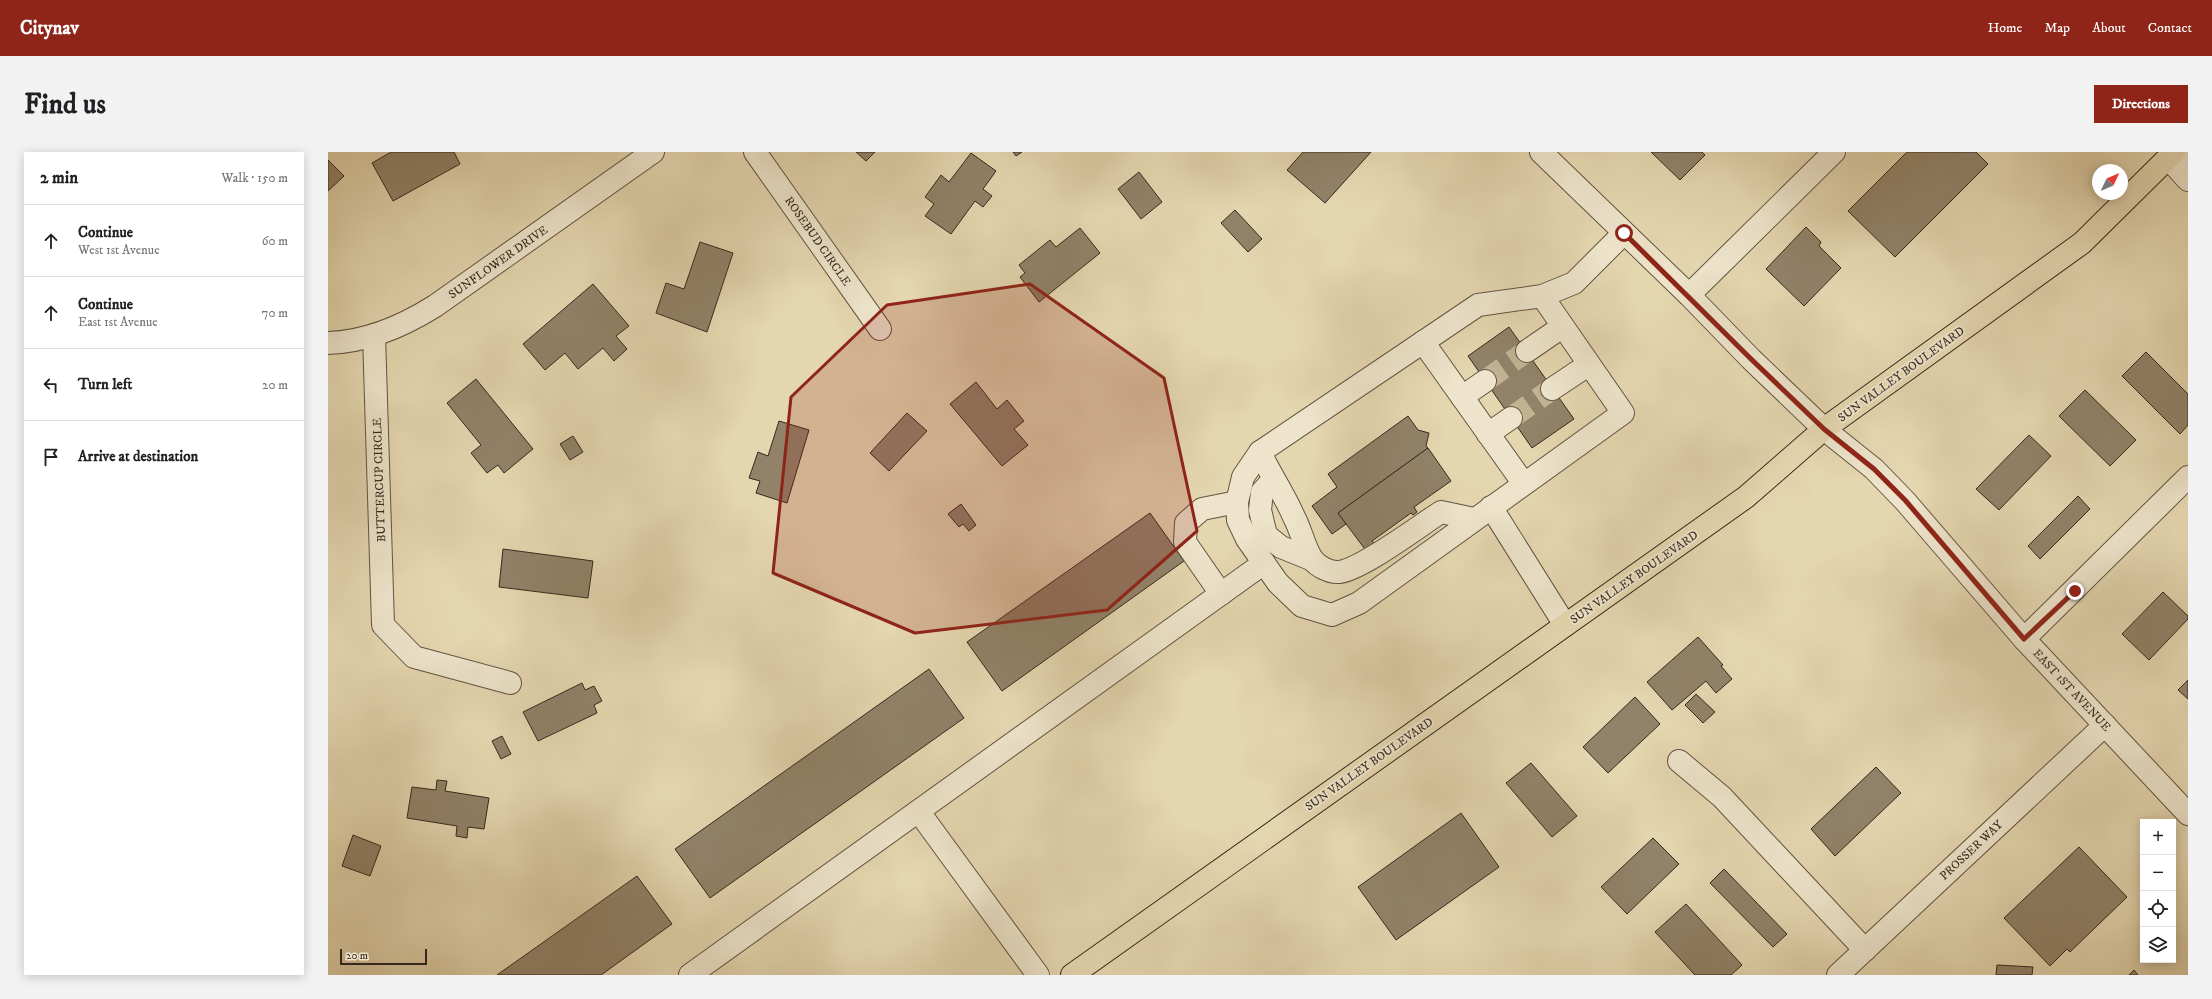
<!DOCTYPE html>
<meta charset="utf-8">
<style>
body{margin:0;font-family:"IM FELL DW Pica",serif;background:#f2f2f2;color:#202124}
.controls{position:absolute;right:12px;bottom:12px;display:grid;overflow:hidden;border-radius:0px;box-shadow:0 2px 10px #0003}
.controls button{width:36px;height:36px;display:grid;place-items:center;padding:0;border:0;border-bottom:1px solid #e0e0e0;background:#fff;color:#202124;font:20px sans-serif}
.compass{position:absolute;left:1764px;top:12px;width:36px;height:36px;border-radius:50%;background:#fff;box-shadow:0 2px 10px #0003;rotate:46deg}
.scale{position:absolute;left:12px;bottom:10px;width:87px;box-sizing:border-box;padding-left:4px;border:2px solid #37281e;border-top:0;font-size:11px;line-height:14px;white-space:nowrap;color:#37281e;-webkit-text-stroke:3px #ede4cb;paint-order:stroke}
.stop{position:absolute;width:12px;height:12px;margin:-9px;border:3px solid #8f2418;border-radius:50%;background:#fff}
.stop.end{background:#8f2418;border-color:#fff;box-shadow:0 1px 4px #0008}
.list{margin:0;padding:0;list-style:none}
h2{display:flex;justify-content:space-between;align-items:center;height:52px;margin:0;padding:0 16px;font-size:17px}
h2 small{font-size:13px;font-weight:400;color:#757577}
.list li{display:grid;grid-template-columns:26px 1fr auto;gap:12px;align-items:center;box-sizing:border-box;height:72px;padding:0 16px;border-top:1px solid #e0e0e0}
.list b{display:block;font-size:15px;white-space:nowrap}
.list p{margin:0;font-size:13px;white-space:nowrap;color:#757577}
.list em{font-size:13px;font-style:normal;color:#757577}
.icon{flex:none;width:22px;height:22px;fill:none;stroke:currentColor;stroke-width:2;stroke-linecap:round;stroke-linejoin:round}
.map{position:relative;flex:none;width:1860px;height:823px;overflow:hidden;border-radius:0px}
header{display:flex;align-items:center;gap:24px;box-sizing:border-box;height:56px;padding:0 20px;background:#8f2418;color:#fff}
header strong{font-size:19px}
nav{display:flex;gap:22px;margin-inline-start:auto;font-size:14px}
.intro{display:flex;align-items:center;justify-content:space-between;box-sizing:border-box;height:96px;padding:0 24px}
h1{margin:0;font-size:28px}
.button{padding:10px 18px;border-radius:0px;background:#8f2418;color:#fff;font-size:14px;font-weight:700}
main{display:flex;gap:24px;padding:0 24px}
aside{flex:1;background:#fff;border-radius:0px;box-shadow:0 2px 10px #0003}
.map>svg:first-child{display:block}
</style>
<header>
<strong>Citynav</strong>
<nav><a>Home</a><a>Map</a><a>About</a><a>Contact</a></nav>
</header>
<div class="intro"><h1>Find us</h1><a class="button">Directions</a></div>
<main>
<aside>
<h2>2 min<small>Walk · 150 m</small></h2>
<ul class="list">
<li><svg class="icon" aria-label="ahead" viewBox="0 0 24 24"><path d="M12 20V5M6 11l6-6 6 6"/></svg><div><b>Continue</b><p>West 1st Avenue</p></div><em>60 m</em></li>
<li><svg class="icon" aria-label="ahead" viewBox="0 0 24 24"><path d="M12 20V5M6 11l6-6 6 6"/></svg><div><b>Continue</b><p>East 1st Avenue</p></div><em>70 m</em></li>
<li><svg class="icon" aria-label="left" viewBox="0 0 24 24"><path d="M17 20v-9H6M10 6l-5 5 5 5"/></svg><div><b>Turn left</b></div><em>20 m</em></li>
<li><svg class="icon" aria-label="arrive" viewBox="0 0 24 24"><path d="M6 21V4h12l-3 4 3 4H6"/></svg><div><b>Arrive at destination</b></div></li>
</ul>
</aside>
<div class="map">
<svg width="1860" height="823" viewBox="0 0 1860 823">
<rect width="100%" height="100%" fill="#e4d6af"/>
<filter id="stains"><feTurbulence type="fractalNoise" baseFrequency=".005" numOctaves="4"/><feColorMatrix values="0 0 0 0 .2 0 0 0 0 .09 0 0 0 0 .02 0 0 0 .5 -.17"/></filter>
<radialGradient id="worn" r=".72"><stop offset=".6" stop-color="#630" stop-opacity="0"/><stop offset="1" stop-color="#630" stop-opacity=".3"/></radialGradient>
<g fill="#918269" stroke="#37281e">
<path d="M63,0h63l6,12 -67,37 -21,-38z"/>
<path d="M528,0h19l-9,9z"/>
<path d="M685,0h9l-6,4z"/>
<path d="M975,0h68l-46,51 -38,-33z"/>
<path d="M1323,0h51l3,3 -25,25z"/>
<path d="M1579,0h69l12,12 -93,93 -47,-46z"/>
<path d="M643,1l25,18 -13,18 9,7 -9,11 -8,-6 -24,33 -26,-18 9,-12 -9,-7 16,-22 8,7z"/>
<path d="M0,8l16,16 -16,15z"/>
<path d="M811,20l23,30 -21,17 -23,-30z"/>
<path d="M907,58l27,29 -14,13 -27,-29z"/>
<path d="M1478,75l15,15 -2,4 22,22 -37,38 -38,-37z"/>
<path d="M752,76l20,25 -61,49 -19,-25 5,-4 -6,-8 31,-25 6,7z"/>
<path d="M372,90l33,11 -26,79 -51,-19 10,-30 18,6z"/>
<path d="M265,132l36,42 -13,10 11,13 -13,12 -11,-13 -25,21 -13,-16 -20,17 -22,-26z"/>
<path d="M1181,175l65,92 -42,29 -64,-92z"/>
<path d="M1818,200l42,42v31l-8,9 -58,-58z"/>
<path d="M148,227l57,70 -29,24 -6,-8 -11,8 -16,-20 10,-8 -34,-42z"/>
<path d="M648,230l21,27 10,-9 17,21 -10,8 14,16 -26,21 -52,-62z"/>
<path d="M1757,238l51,50 -26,26 -51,-50z"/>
<path d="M579,261l20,18 -38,40 -19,-18z"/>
<path d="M1080,264l10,14 11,3 -3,13 2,2 -90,65 8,11 -14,10 -20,-28 25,-19 -9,-13z"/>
<path d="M451,269l30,9 -22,73 -31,-10 4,-12 -11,-3 9,-26 10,4z"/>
<path d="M1701,283l22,21 -52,54 -23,-21z"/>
<path d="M245,284l10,16 -13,8 -10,-16z"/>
<path d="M1100,296l23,33 -37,26 3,5 -4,3 -2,-2 -39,28 4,5 -9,6 -29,-39z"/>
<path d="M1750,344l12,13 -50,50 -12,-13z"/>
<path d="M633,352l15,21 -7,6 -6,-7 -4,3 -11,-13z"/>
<path d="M822,361l34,48 -182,130 -35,-49z"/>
<path d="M175,397l90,12 -5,37 -89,-11z"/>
<path d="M1835,440l25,24v3l-39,41 -27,-26z"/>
<path d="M1370,485l25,28 -2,1 11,13 -16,14 -10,-12 -34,29 -25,-28z"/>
<path d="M601,517l35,49 -254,180 -35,-49z"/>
<path d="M1860,528v19l-10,-9z"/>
<path d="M254,531l3,7 9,-4 8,15 -8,4 3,8 -59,28 -15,-29z"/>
<path d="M1368,542l19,18 -12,11 -18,-18z"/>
<path d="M1307,545l25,27 -52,49 -25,-26z"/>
<path d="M174,584l9,18 -10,5 -9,-18z"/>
<path d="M1203,611l46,53 -25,21 -46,-54z"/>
<path d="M1548,615l25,26 -66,63 -24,-27z"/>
<path d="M109,628l10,1 -2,10 44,7 -5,31 -16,-2 -1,11 -11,-2 1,-10 -50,-8 5,-31 24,3z"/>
<path d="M1133,661l38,54 -103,73 -38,-53z"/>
<path d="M25,683l28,11 -11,30 -28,-10z"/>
<path d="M1325,686l26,26 -52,50 -26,-27z"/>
<path d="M1751,695l48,50 -57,55 -3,-3 -17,17 -46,-48z"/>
<path d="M1396,717l63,65 -14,13 -63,-64z"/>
<path d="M309,724l35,48 -71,51h-104z"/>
<path d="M1358,752l56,61 -11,10h-36l-40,-43z"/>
<path d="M1669,813l36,2 -1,8h-36z"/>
<path d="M1806,818l4,5h-9z"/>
</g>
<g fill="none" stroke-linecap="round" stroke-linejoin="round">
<g stroke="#c1b392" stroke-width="22" stroke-dasharray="22 11" stroke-linecap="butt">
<path d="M1157,229l42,-30"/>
<path d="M1183,266l41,-29"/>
</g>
<g stroke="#625442" stroke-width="24">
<g id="minor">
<path d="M427,0l125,177"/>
<path d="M1213,0l148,143 62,64 73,70 50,40 31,32 119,138 164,175"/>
<path d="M1859,0l1,1"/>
<path d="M1840,6l20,22"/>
<path d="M1361,143l145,-143"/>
<path d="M1214,144l81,117 -264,190 -27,12 -30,-9 -24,-23 -31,-44 -9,-19 -1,-18 6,-25 17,-25 218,-147 64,-9 32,-13 50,-50"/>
<path d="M46,183l9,290 31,32 96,26"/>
<path d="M1095,190l101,142"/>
<path d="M0,191c39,-1 75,-17 107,-37l218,-154"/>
<path d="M1199,199l35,-24"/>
<path d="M1224,237l36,-24"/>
<path d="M1134,245l23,-16"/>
<path d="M1160,282l23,-16"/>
<path d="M932,300c10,22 24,42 34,65 7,13 10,29 18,42 5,7 18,14 27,13 22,-2 80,-46 102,-60l33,7"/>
<path d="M945,328l-11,12 -2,18 6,25 15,12 32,13"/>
<path d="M1163,355l74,118"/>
<path d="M893,442l-36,-52 1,-19 16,-14 35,-7"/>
<path d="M1696,487l164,-162"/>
<path d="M1351,609l43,36 143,153"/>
<path d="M591,660l119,163"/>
<path d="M362,823l574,-412"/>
<path d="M1510,823l267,-250"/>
</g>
</g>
<g stroke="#37281e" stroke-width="24">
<path id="major" d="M744,823l674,-478 78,-68 258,-186 92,-91"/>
</g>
<use href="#minor" stroke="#ede4cb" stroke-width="22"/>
<use href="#major" stroke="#e4d6af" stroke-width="22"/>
</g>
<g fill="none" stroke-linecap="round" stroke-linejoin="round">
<path stroke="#8f2418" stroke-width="5" d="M1296,81l127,126 73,70 50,40 31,31 119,139 51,-48"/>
</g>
<path fill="#8f2418" fill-opacity="0.2" stroke="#8f2418" stroke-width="3" stroke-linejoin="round" d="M702,132l134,94 33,153 -90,79 -192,23 -142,-60 18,-176 96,-92z"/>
<g text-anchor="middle" stroke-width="4" stroke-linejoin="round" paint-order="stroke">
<g font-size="12" fill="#37281e" stroke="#ede4cb">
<text transform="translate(490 89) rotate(55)" y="4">ROSEBUD CIRCLE</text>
<text transform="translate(170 110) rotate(-35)" y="4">SUNFLOWER DRIVE</text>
<text transform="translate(1573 222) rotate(-36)" y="4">SUN VALLEY BOULEVARD</text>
<text transform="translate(51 328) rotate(-92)" y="4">BUTTERCUP CIRCLE</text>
<text transform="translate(1306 425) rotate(-35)" y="4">SUN VALLEY BOULEVARD</text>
<text transform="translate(1744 538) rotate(47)" y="4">EAST 1ST AVENUE</text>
<text transform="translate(1041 612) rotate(-35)" y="4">SUN VALLEY BOULEVARD</text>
<text transform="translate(1643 698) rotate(-43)" y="4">PROSSER WAY</text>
</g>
</g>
<rect width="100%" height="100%" filter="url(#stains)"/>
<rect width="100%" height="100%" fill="url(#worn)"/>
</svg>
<div class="controls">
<button>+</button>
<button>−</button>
<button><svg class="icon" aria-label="locate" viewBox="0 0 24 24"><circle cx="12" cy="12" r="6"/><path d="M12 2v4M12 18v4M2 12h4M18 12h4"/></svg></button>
<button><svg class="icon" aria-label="layers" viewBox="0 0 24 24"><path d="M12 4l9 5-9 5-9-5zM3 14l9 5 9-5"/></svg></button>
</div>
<svg class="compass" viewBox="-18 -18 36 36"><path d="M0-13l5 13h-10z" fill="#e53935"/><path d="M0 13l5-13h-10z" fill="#757577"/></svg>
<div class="scale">20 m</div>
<div class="stop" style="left:1296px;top:81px"></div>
<div class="stop end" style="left:1747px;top:439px"></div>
</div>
</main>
